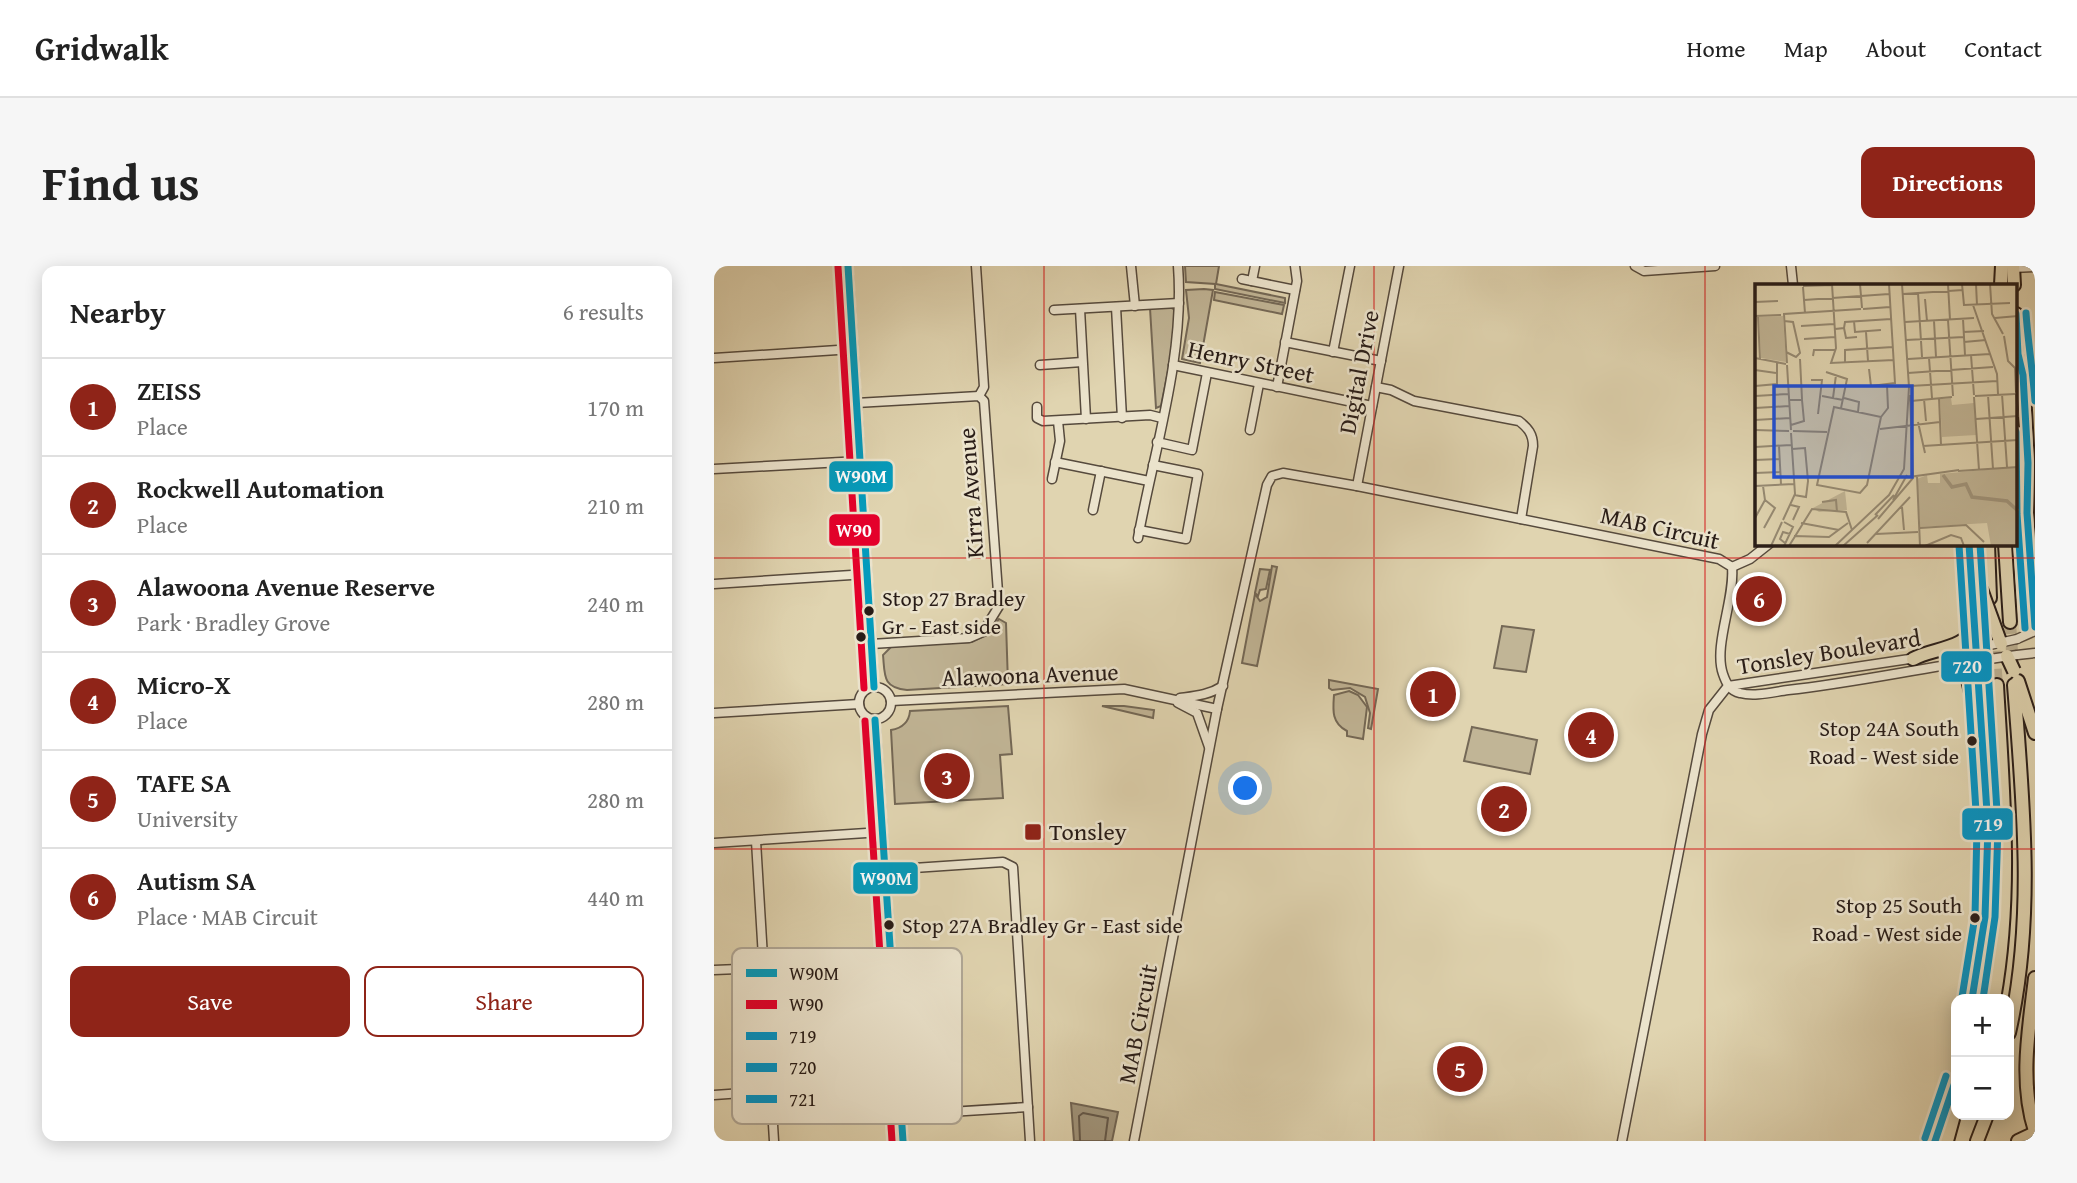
<!DOCTYPE html>
<meta charset="utf-8">
<style>
body{margin:0;font-family:"Gentium Book Plus",serif;background:#f6f6f6;color:#222}
.controls{position:absolute;right:21px;bottom:21px;display:grid;overflow:hidden;border-radius:14px;box-shadow:0 4px 18px #0003}
.controls button{width:63px;height:63px;display:grid;place-items:center;padding:0;border:0;border-bottom:2px solid #e0e0e0;background:#fff;color:#222;font:35px sans-serif}
.you{position:absolute;left:532px;top:523px;width:24px;height:24px;margin:-18px;border:5px solid #fff;border-radius:50%;background:#1a73e8;box-shadow:0 0 0 10px #1a73e833}
.badge{display:grid;place-items:center;width:46px;height:46px;border-radius:50%;background:#8f2418;color:#fff;font-size:23px;font-weight:700}
.pin{position:absolute;translate:-50% -50%;border:4px solid #fff;box-shadow:0 2px 7px #0006}
.list{margin:0;padding:0;list-style:none}
h2{display:flex;justify-content:space-between;align-items:center;height:91px;margin:0;padding:0 28px;font-size:30px}
h2 small{font-size:23px;font-weight:400;color:#767676}
.list li{display:grid;grid-template-columns:46px 1fr auto;gap:21px;align-items:center;box-sizing:border-box;height:98px;padding:0 28px;border-top:2px solid #e0e0e0}
.list b{display:block;font-size:26px;white-space:nowrap}
.list p{margin:0;font-size:23px;white-space:nowrap;color:#767676}
.list em{font-size:23px;font-style:normal;color:#767676}
.actions{display:flex;gap:14px;padding:21px 28px}
.actions a{flex:1;padding:16px 0;border:2px solid #8f2418;border-radius:14px;text-align:center;font-size:24px;color:#8f2418}
.actions .main{background:#8f2418;color:#fff}
.map{position:relative;flex:none;width:1321px;height:875px;overflow:hidden;border-radius:14px}
header{display:flex;align-items:center;gap:42px;box-sizing:border-box;height:98px;padding:0 35px;background:#fff;border-bottom:2px solid #e0e0e0}
header strong{font-size:33px}
nav{display:flex;gap:38px;margin-inline-start:auto;font-size:24px}
.intro{display:flex;align-items:center;justify-content:space-between;box-sizing:border-box;height:168px;padding:0 42px}
h1{margin:0;font-size:49px}
.button{padding:18px 32px;border-radius:14px;background:#8f2418;color:#fff;font-size:24px;font-weight:700}
main{display:flex;gap:42px;padding:0 42px}
aside{flex:1;background:#fff;border-radius:14px;box-shadow:0 4px 18px #0003}
.map>svg:first-child{display:block}
</style>
<header>
<strong>Gridwalk</strong>
<nav><a>Home</a><a>Map</a><a>About</a><a>Contact</a></nav>
</header>
<div class="intro"><h1>Find us</h1><a class="button">Directions</a></div>
<main>
<aside>
<h2>Nearby<small>6 results</small></h2>
<ul class="list">
<li><span class="badge">1</span><div><b>ZEISS</b><p>Place</p></div><em>170 m</em></li>
<li><span class="badge">2</span><div><b>Rockwell Automation</b><p>Place</p></div><em>210 m</em></li>
<li><span class="badge">3</span><div><b>Alawoona Avenue Reserve</b><p>Park · Bradley Grove</p></div><em>240 m</em></li>
<li><span class="badge">4</span><div><b>Micro-X</b><p>Place</p></div><em>280 m</em></li>
<li><span class="badge">5</span><div><b>TAFE SA</b><p>University</p></div><em>280 m</em></li>
<li><span class="badge">6</span><div><b>Autism SA</b><p>Place · MAB Circuit</p></div><em>440 m</em></li>
</ul>
<div class="actions"><a class="main">Save</a><a>Share</a></div>
</aside>
<div class="map">
<svg width="1321" height="875" viewBox="0 0 1321 875">
<rect width="100%" height="100%" fill="#e0d4b0"/>
<filter id="stains"><feTurbulence type="fractalNoise" baseFrequency=".00286" numOctaves="4"/><feColorMatrix values="0 0 0 0 .2 0 0 0 0 .09 0 0 0 0 .02 0 0 0 .5 -.17"/></filter>
<radialGradient id="worn" r=".72"><stop offset=".6" stop-color="#630" stop-opacity="0"/><stop offset="1" stop-color="#630" stop-opacity=".3"/></radialGradient>
<g fill="#c1b596" stroke="#746856" stroke-width="2">
<path d="M471,0h34l-3,18 69,14v5l-70,-14v-5l-29,-2z"/>
<path d="M490,23l9,1 -13,73 -18,-4 7,-41 -3,-28z"/>
<path d="M501,26l69,13 -2,9 -68,-14z"/>
<path d="M456,41l8,5v9l-17,85 -5,2 -6,-100z"/>
<path d="M558,300l5,1 -20,99 -15,-3 13,-69 5,7 7,-4z"/>
<path d="M546,303l10,1 -4,19 -6,1 -2,6 -3,-3z"/>
<path d="M285,353l7,4 2,61 -101,6c-25,-2 -22,-15 -24,-35l9,-9 80,-4 12,-6z"/>
<path d="M788,360l32,4 -8,42 -32,-4z"/>
<path d="M615,414l49,9 -7,40 -3,-1 2,-15 -5,-16 -15,-9 -18,2 -3,-2z"/>
<path d="M635,425l9,4 9,12 -4,32 -16,-3v-5c-16,-8 -14,-22 -13,-36z"/>
<path d="M294,440l4,48 -12,1 3,43 -108,6 -4,-74c12,-2 18,-8 19,-19z"/>
<path d="M388,440h22l30,4 -1,8z"/>
<path d="M758,461l65,13 -7,34 -66,-13z"/>
</g>
<path fill="#a1957c" stroke="#716554" stroke-width="2" d="M357,837l47,9 -6,29h-38z"/>
<g fill="none" stroke-linecap="round" stroke-linejoin="round">
<path stroke="#64584a" stroke-width="2" d="M366,875l-1,-25 4,-3 25,5 -3,23"/>
<g stroke="#bbaf91" stroke-width="12" stroke-dasharray="12 6" stroke-linecap="butt">
<path d="M1296,356l3,45"/>
<path d="M1279,367l4,52"/>
</g>
<g stroke="#564a3d" stroke-width="11">
<g id="minor">
<path d="M134,0l26,421"/>
<path d="M262,0l8,121 -5,9"/>
<path d="M417,0l4,40"/>
<path d="M921,0l9,5 71,-5"/>
<path d="M1077,0l2,19"/>
<path d="M1299,2l22,-1"/>
<path d="M528,13l53,11"/>
<path d="M538,15l3,-15"/>
<path d="M402,41l6,111"/>
<path d="M366,43l6,110"/>
<path d="M340,44l125,-7"/>
<path d="M571,76l96,19"/>
<path d="M619,86l17,-86"/>
<path d="M0,92l139,-9"/>
<path d="M326,99l42,-3"/>
<path d="M459,99l199,41"/>
<path d="M563,121l20,-106 -2,-15"/>
<path d="M662,121l15,3 23,11 105,20c9,7 14,13 14,25l-12,73"/>
<path d="M142,137l123,-7 5,5 15,205 -16,26 -14,6 -98,6"/>
<path d="M323,141v11l6,3 107,-6 12,3"/>
<path d="M536,164l9,-46"/>
<path d="M443,176l35,8 15,-77"/>
<path d="M341,196l94,19"/>
<path d="M0,203l146,-8"/>
<path d="M338,213l8,-38 -2,-20"/>
<path d="M643,220l42,-220"/>
<path d="M379,244l8,-39"/>
<path d="M425,264l47,9 12,-65 -45,-9"/>
<path d="M424,272c16,-88 47,-182 40,-272"/>
<path d="M1018,301l18,-8 19,-15"/>
<path d="M0,318l153,-10"/>
<path d="M1303,373l18,-8"/>
<path d="M1228,388l36,-6"/>
<path d="M1303,389l18,-2"/>
<path d="M1014,420l188,-28"/>
<circle cx="161" cy="437" r="16"/>
<path d="M466,432c15,-2 29,-3 43,-12"/>
<path d="M177,435l233,-12 93,20"/>
<path d="M464,437l19,10 12,34"/>
<path d="M0,447l145,-9"/>
<path d="M161,454l28,421"/>
<path d="M42,575l18,300"/>
<path d="M0,577l168,-11"/>
<path d="M170,604l119,-8 10,5 17,274"/>
<path d="M0,704l49,-2"/>
<path d="M0,829l56,-4"/>
<path d="M188,849l126,-8"/>
<path d="M420,875l83,-432 50,-224 5,-9 11,-3 74,13 362,73 13,8c3,32 -19,79 -9,107 3,9 7,17 17,19 15,4 33,-1 48,-3 64,-7 128,-21 192,-30"/>
<path d="M908,875l80,-407 7,-24 19,-24"/>
</g>
</g>
<g stroke="#281c17" stroke-width="16">
<g id="highway">
<path d="M1299,0l1,19"/>
<path d="M1287,19l1,-19"/>
<path d="M1302,48l2,40 5,21 5,88 -1,50 8,114"/>
<path d="M1255,278l19,283 -3,90 -13,82"/>
<path d="M1274,278l2,54"/>
<path d="M1291,278l5,78"/>
<path d="M1199,393c19,-11 52,-9 62,-33"/>
<path d="M1241,398l13,16 6,25"/>
<path d="M1304,415l17,52"/>
<path d="M1321,712c-6,51 -16,103 0,153"/>
<path d="M1280,733c19,-105 9,-209 3,-314"/>
<path d="M1295,767c26,-114 14,-232 5,-348"/>
<path d="M1221,875l21,-62"/>
<path d="M1233,875l9,-33"/>
<path d="M1263,875l10,-26"/>
<path d="M1304,875l17,-8"/>
</g>
</g>
<use href="#minor" stroke="#ebe3cc" stroke-width="8"/>
<use href="#highway" stroke="#e0d4b0" stroke-width="12"/>
<g stroke="#564a3d" stroke-width="11" stroke-linecap="butt">
<g id="minor-bridge">
<path d="M1267,381l36,-8"/>
<path d="M1269,394l34,-5"/>
</g>
</g>
<g stroke="#281c17" stroke-width="16" stroke-linecap="butt">
<g id="highway-bridge">
<path d="M1267,323l20,55"/>
<path d="M1293,390l7,15"/>
</g>
</g>
<use href="#minor-bridge" stroke="#ebe3cc" stroke-width="8"/>
<use href="#highway-bridge" stroke="#e0d4b0" stroke-width="12"/>
<g stroke="#ebe3cc" stroke-width="12">
<g id="bus-1">
<path d="M134,0l26,421"/>
<path d="M161,454l28,421"/>
</g>
</g>
<g stroke="#ebe3cc" stroke-width="12">
<g id="bus-2">
<path d="M124,1l26,421"/>
<path d="M151,455l27,420"/>
</g>
</g>
<g stroke="#ebe3cc" stroke-width="12">
<g id="bus-3">
<path d="M1302,48l2,40 5,21 5,88 -1,50 8,114"/>
<path d="M1255,278l19,283 -3,90 -13,82"/>
<path d="M1221,875l21,-62"/>
</g>
</g>
<g stroke="#ebe3cc" stroke-width="12">
<g id="bus-4">
<path d="M1302,166l1,82 8,114"/>
<path d="M1245,279l18,282 -2,89 -13,81"/>
</g>
</g>
<g stroke="#ebe3cc" stroke-width="12">
<g id="bus-5">
<path d="M1312,47c2,30 7,59 9,88"/>
<path d="M1266,278l18,283 -3,90 -12,82"/>
<path d="M1211,872l21,-62"/>
</g>
</g>
<use href="#bus-1" stroke="#049bbc" stroke-width="7"/>
<use href="#bus-2" stroke="#e4002b" stroke-width="7"/>
<use href="#bus-3" stroke="#0095c8" stroke-width="7"/>
<use href="#bus-4" stroke="#0095c8" stroke-width="7"/>
<use href="#bus-5" stroke="#0095c8" stroke-width="7"/>
</g>
<path fill="none" stroke="#d62828" stroke-width="2" stroke-opacity="0.55" d="M330,0v875M660,0v875M991,0v875M0,292h1321M0,583h1321"/>
<g fill="#281c17" stroke="#ebe3cc" stroke-width="2.5">
<circle cx="155" cy="345" r="6"/>
<circle cx="147" cy="371" r="6"/>
<circle cx="1258" cy="475" r="6"/>
<circle cx="1261" cy="652" r="6"/>
<circle cx="175" cy="659" r="6"/>
</g>
<rect fill="#8f2418" stroke="#ebe3cc" stroke-width="2.5" x="310" y="557" width="18" height="18" rx="3.5"/>
<g text-anchor="middle" stroke-width="5" stroke-linejoin="round" paint-order="stroke">
<g font-size="22" fill="#281c17" stroke="#ebe3cc" text-anchor="start">
<text x="168" y="340">Stop 27 Bradley<tspan x="168" dy="28">Gr - East side</tspan></text>
<text x="1245" y="470" text-anchor="end">Stop 24A South<tspan x="1245" dy="28">Road - West side</tspan></text>
<text x="1248" y="647" text-anchor="end">Stop 25 South<tspan x="1248" dy="28">Road - West side</tspan></text>
<text x="188" y="667">Stop 27A Bradley Gr - East side</text>
</g>
<g font-size="24" fill="#281c17" stroke="#ebe3cc">
<text transform="translate(537 96) rotate(12)" y="8">Henry Street</text>
<text transform="translate(645 106) rotate(-79)" y="8">Digital Drive</text>
<text transform="translate(257 227) rotate(-94)" y="8">Kirra Avenue</text>
<text transform="translate(946 262) rotate(13)" y="8">MAB Circuit</text>
<text transform="translate(1115 386) rotate(-9)" y="8">Tonsley Boulevard</text>
<text transform="translate(316 409) rotate(-2)" y="8">Alawoona Avenue</text>
<text transform="translate(424 758) rotate(-79)" y="8">MAB Circuit</text>
</g>
<g font-size="24" fill="#281c17" stroke="#ebe3cc" text-anchor="start">
<text x="335" y="574">Tonsley</text>
</g>
</g>
<g transform="translate(1041 18)">
<rect width="262" height="262" fill="#e0d4b0"/>
<path d="M28,32l3,46 -25,-4 -2,-41zM196,114l1,7 22,-2 2,32 -34,2 -2,-38zM262,183v79h-26l-4,-23 -67,4 -3,-48 10,-4 1,8h12v-9zM90,207l2,19 -28,2 -6,-4z" fill="#c1b596"/>
<path fill="none" stroke="#a1957c" stroke-width="3.5" d="M188,191l9,12 14,-3 6,13 35,4 11,10"/>
<path fill="none" stroke="#968a73" stroke-width="2" d="M77,0l4,64 -5,15 63,-3M105,0l2,24M193,0l2,36M207,0l2,21 46,-2M221,0l1,21M235,0l2,30 11,20M48,2l29,-1M48,3l2,26M163,9l4,64M148,10l60,-4M170,15l2,22M49,16l85,-6M0,18l23,-1M218,21l24,69 1,20M108,25l27,-2M0,32l26,-1M3,32l2,43M240,34l23,-2M208,35l2,36M193,36l5,76M29,37l9,1 7,31 -4,4 -10,-5M99,37l1,11 26,-2M179,37l2,36M150,38l69,-4M46,42l33,-2M89,44l2,10 11,-1M80,45l9,-1 1,-6 46,-3M111,48l2,29M208,48l21,-1M249,52l4,25 7,7 1,24M49,55l31,-2M151,56l58,-3M209,58l22,-2M216,71l3,40M58,72l1,-6h21M0,74l31,6M174,74l3,40M45,75l2,40M153,75l82,-5M32,79l-3,-49 77,-5M90,79v-13l48,-3M32,81l4,65M114,85l2,17 24,-3 -6,-99M0,86l21,3M71,88l21,7 -6,29M153,89l85,-6M56,96h11l-4,34M0,102l22,-2v-21M155,102l87,-5M247,110l5,73M261,110l2,23M155,111l3,83M233,111l5,74M0,112l33,-2M67,112l21,4M220,112l40,-2M219,113l5,73M78,114l3,-23M89,114l15,4 -1,10M184,114l2,47M169,115l2,22M34,116h13l2,21 -13,4M156,117l41,-4M79,123l47,10 -14,68 -7,8 -43,-8zM0,124l34,-2M126,133l7,-9 -1,-23M221,135l42,-3M0,136l35,-2M163,138l7,31M125,145l60,-7M0,146l34,1M38,147l34,1M24,162l2,38M168,162l95,-6M0,163l36,-2M37,165l13,-1 3,33 -2,16 -12,-2M0,176l24,-1M203,187l60,-4M0,189l25,-1M162,192l3,70M154,193l50,-7M0,202l39,-2M138,216l14,-25M67,218l14,-2 1,12M36,221l8,2 -6,13M147,223l2,23M120,231l19,-20M0,234l10,-18 -2,-14M123,235l35,-41M28,236l12,-26 -4,-61M29,238l9,5 -9,19M46,239l38,7M9,244l11,-20 -10,-8M165,244l46,-3 18,17M121,250l42,-2M39,252l35,1 19,-14M30,259l-5,-4 3,-7 7,2M112,259l43,-46M16,262l11,-24M34,262l23,-37 34,3 6,18M80,262l54,-51 15,-26 5,-82 -7,-103M88,262l35,-31M170,262l26,-11 10,3 3,8"/>
<path fill="#1d4ed8" fill-opacity="0.15" stroke="#1d4ed8" stroke-width="3.5" d="M19,102h138v91h-138z"/>
<rect width="262" height="262" fill="none" stroke="#281c17" stroke-width="3.5"/>
</g>
<rect x="18" y="682" width="230" height="176" rx="10" fill="#ebe3cc" stroke="#b0a796" stroke-width="2"/>
<rect x="32" y="703" width="31" height="8" fill="#049bbc"/>
<rect x="32" y="734" width="31" height="9" fill="#e4002b"/>
<rect x="32" y="766" width="31" height="8" fill="#0095c8"/>
<rect x="32" y="797" width="31" height="9" fill="#0095c8"/>
<rect x="32" y="829" width="31" height="8" fill="#0095c8"/>
<g font-size="19" fill="#281c17">
<text x="75" y="714">W90M</text>
<text x="75" y="745">W90</text>
<text x="75" y="777">719</text>
<text x="75" y="808">720</text>
<text x="75" y="840">721</text>
</g>
<g stroke="#ebe3cc" stroke-width="2.5">
<rect x="114" y="194" width="66" height="33" rx="7" fill="#049bbc"/>
<rect x="114" y="247" width="53" height="34" rx="7" fill="#e4002b"/>
<rect x="1226" y="384" width="53" height="33" rx="7" fill="#0095c8"/>
<rect x="1247" y="541" width="53" height="34" rx="7" fill="#0095c8"/>
<rect x="138" y="595" width="67" height="34" rx="7" fill="#049bbc"/>
</g>
<g font-size="19" text-anchor="middle" font-weight="bold" fill="#fff">
<text x="147" y="217">W90M</text>
<text x="140" y="271">W90</text>
<text x="1253" y="407">720</text>
<text x="1274" y="565">719</text>
<text x="172" y="619">W90M</text>
</g>
<rect width="100%" height="100%" filter="url(#stains)"/>
<rect width="100%" height="100%" fill="url(#worn)"/>
</svg>
<div class="controls">
<button>+</button>
<button>−</button>
</div>
<div class="you"></div>
<div class="pin badge" style="left:719px;top:428px">1</div>
<div class="pin badge" style="left:790px;top:543px">2</div>
<div class="pin badge" style="left:233px;top:510px">3</div>
<div class="pin badge" style="left:877px;top:469px">4</div>
<div class="pin badge" style="left:746px;top:803px">5</div>
<div class="pin badge" style="left:1045px;top:333px">6</div>
</div>
</main>
